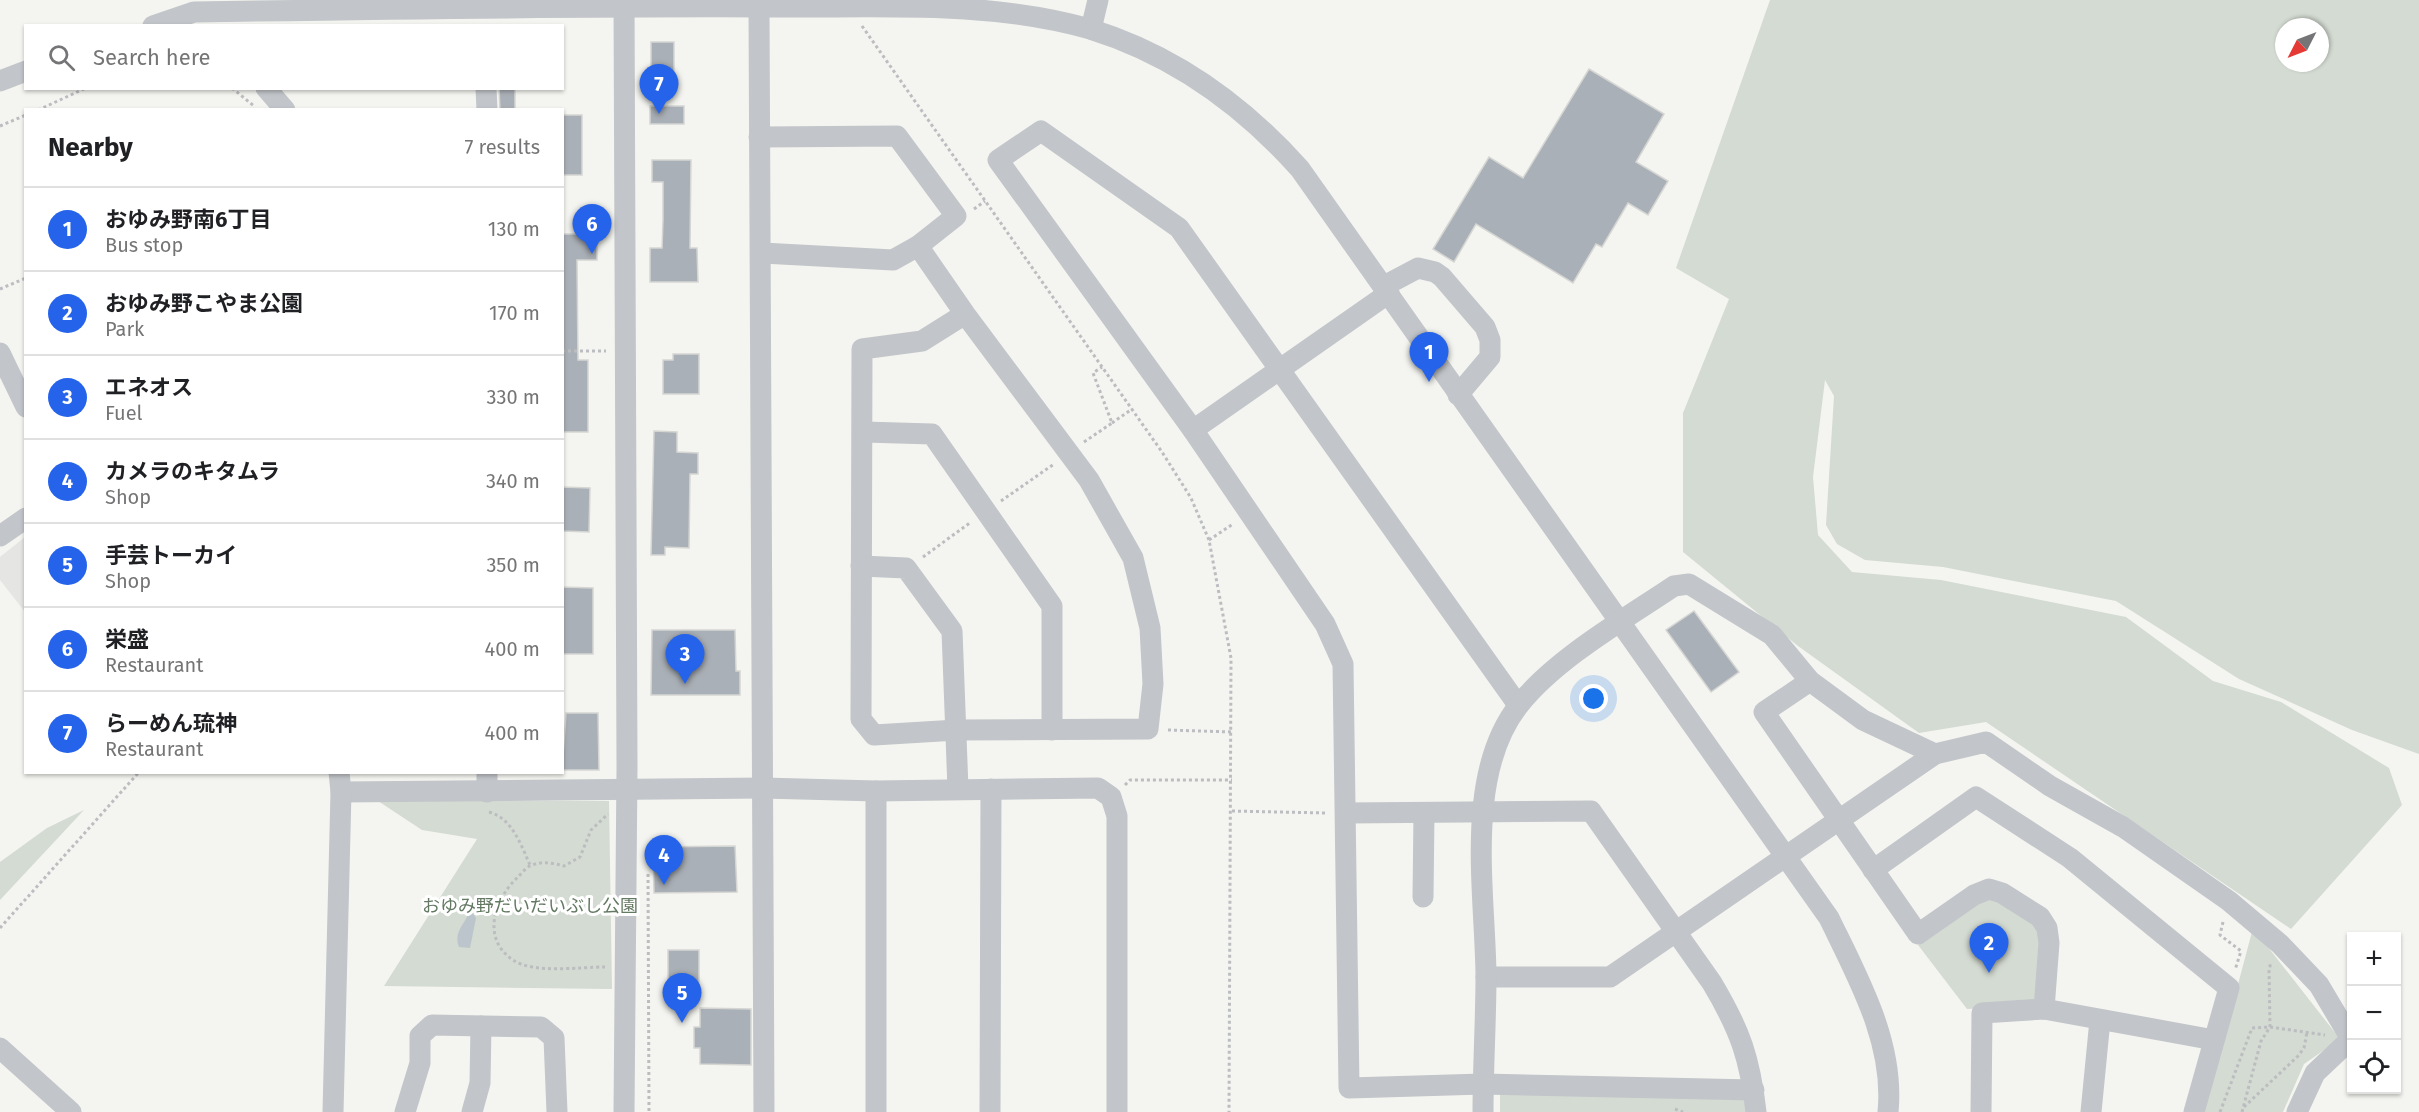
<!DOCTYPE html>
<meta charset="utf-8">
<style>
body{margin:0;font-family:"Fira Sans","Noto Sans JP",sans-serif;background:#f6f6f6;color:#202124}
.controls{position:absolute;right:18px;bottom:18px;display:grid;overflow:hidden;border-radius:0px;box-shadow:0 2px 4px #0004}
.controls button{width:54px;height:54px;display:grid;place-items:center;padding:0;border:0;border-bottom:2px solid #e0e0e0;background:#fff;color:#202124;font:30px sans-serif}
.compass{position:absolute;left:2275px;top:18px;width:54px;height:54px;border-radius:50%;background:#fff;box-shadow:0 2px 4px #0004;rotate:228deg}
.you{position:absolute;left:1594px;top:699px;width:21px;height:21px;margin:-15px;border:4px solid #fff;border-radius:50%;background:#1a73e8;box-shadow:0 0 0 9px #1a73e833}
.badge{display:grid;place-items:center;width:39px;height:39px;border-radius:50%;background:#2563eb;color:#fff;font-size:20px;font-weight:700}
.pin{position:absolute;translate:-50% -50px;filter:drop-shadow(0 2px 3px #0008)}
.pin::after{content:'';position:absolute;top:32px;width:21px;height:18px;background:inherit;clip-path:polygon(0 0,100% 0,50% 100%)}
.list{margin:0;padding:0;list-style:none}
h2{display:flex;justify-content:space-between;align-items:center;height:78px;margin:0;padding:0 24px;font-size:26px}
h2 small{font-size:20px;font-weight:400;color:#757577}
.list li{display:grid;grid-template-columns:39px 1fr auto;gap:18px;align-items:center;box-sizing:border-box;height:84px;padding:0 24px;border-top:2px solid #e0e0e0}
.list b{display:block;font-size:22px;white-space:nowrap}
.list p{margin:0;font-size:20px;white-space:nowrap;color:#757577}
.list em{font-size:20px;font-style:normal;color:#757577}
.icon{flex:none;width:33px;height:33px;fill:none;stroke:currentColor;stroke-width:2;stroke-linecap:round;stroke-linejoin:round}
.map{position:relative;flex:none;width:2419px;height:1112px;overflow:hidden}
.search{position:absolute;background:#fff;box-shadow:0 2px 4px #0004;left:24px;top:24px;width:540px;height:66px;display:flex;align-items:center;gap:15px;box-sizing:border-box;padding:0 21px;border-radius:0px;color:#757577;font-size:22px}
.panel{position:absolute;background:#fff;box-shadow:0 2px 4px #0004;left:24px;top:108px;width:540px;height:666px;border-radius:0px}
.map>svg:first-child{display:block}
</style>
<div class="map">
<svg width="2419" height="1112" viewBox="0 0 2419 1112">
<rect width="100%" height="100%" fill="#f4f5f0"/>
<path fill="#e5e5e4" d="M25,537v75l-25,-32v-23z"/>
<g fill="#d4dbd2" fill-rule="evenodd">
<path d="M1770,0h649v754l-67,-24 -113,-51 -123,-78 -173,-34 -78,-7 -28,-16 -11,-19 8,-129 -9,-16 -12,97 5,58 34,37 89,8 185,37 87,64 68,21 108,66 13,37 -111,124 -305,-207 -67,11 -121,-87 -115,-94v-139l46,-114 -53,-31zM2284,27h36v36h-36z"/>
<path d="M378,801h231l3,188 -228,-3 93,-147 -55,-9z"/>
<path d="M84,810l-84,90v-38l47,-34z"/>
<path d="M1988,896l54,34 -5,70 -6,5 -64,4 -49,-64z"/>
<path d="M2253,928l87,111 -36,25 -21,48h-79z"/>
<path d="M1500,1095h247l2,17h-249z"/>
</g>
<path fill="#bdc5cc" d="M470,909l6,9 -6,30 -11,-1c-6,-17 7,-22 11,-38z"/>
<g fill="#aab0b7" stroke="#d5d6d3" stroke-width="1.5">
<rect x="651" y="42" width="23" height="35"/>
<path d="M1589,69l75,45 -28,48 32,19 -20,34 -20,-12 -26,44 -6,-3 -23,39 -97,-59 -22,38 -21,-13 56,-92 34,21z"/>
<path d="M499,88h16v22h-15z"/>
<rect x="650" y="106" width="34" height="18"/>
<rect x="562" y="115" width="20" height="60"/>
<path d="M652,160h39l-1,88h7l1,34h-48v-34h12l1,-28v-38h-11z"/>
<path d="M562,234h35v26h-20l1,100h10v72h-26z"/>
<path d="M673,354h26v40h-36v-34h10z"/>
<path d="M654,431l23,1v20l21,1v21h-8l-1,74 -24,-1v8h-14z"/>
<path d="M562,487l28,1 -1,44 -27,-1z"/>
<path d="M562,587l31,1v66h-31z"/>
<path d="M1694,611l45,61 -28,20 -45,-62z"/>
<path d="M652,630h83l1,41h4v24h-89z"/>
<path d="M566,713h32l1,57h-37z"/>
<path d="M735,846l2,46 -83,1 -1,-46z"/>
<rect x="668" y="950" width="31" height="32"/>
<path d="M700,1008l51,1v56l-51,-1v-16h-6v-21h6z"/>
</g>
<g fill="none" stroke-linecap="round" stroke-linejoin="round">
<g stroke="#bcbdc0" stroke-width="3" stroke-dasharray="3 3" stroke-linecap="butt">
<path d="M862,26l300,426 29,46 18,42 22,118 -2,454"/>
<path d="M232,88l22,18"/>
<path d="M38,110l48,-22"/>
<path d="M0,126l26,-11"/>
<path d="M974,209l11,-8"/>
<path d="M0,289l26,-11"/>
<path d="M562,351h44"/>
<path d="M1112,423l20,-14"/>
<path d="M1084,442l28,-19 -19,-50 9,-6"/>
<path d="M1001,501l53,-37"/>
<path d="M1209,540l24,-16"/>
<path d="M923,557l48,-35"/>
<path d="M1168,730l64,2"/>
<path d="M1125,785l5,-5h102"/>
<path d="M1232,811l95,2"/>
<path d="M489,812c23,6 32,33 41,53"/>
<path d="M648,874l1,238"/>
<path d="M2223,922l-3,13 21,16 -6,19"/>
<path d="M0,928l139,-156"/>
<path d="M605,967c-24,0 -72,7 -92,-7 -32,-21 -19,-61 5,-83 4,-4 9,-11 14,-12 11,-4 21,-2 32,1l16,-9 11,-27 17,-16"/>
<path d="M2244,1107l54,-51 6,-8 3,-16"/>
<path d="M1675,1109l8,3"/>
<path d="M2220,1112l32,-84 18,-1 55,8"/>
<path d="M2242,1112l19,-71 9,-14 -1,-58 2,-6"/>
</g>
<g stroke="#c2c5c9" stroke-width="21">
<path d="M759,7l5,1105"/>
<path d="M153,26l41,-14c193,-3 386,-6 580,-5 106,1 214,-7 316,22 84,26 152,75 210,140l529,749c29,60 66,125 59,194"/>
<path d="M1091,29l7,-29"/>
<path d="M0,81l26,-10"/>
<path d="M266,88l19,22"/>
<path d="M486,88l1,22"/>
<path d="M759,137l138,-1 59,80 -38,30"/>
<path d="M762,253l131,7 25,-14 47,68 124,166 44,78 17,70 3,56 -5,45 -191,1 -83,5 -13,-16 1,-370 60,-8 43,-27"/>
<path d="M1384,286l34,-18 17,4 7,5 43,50 5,13v17l-32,38"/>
<path d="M0,353l26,54"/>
<path d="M1193,430l196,-137"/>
<path d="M864,432l68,2 120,172v124"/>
<path d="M0,536l26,-18"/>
<path d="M861,566l45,2 46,63 6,158"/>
<path d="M1810,681l-46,31 154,222 56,-39 15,-6 13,4 38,24 7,11 2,15 -5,66"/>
<path d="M1518,705l-339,-477 -138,-97 -43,29 195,270 132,194 18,40 6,424 134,-4 271,6"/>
<path d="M876,791v321"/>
<path d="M341,792l422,-4 113,3 222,-3 13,9 6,19v296"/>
<path d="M487,792v-20"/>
<path d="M1347,813l244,-2 121,172c28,47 38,75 44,129"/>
<path d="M1873,870l103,-73 94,61 159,130 -35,124"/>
<path d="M1423,897l1,-84"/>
<path d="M1486,977h124l325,-223 51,-12 64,44 73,41 106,74 51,43 39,41 32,54 -36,34 -18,39"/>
<path d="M0,1048l71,64"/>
<path d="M333,1112l8,-320 -2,-20"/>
<path d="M405,1112l15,-49v-27l12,-11 109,2 13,11 3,74"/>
<path d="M472,1112l8,-29 1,-57"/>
<path d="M624,1112l3,-344 -3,-768"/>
<path d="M990,1112l1,-323"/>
<path d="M1483,1112c0,-46 3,-91 3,-137 -1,-84 -22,-201 33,-270 36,-46 106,-86 155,-119l15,-2 83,51 38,46 53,39 72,34"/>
<path d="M1981,1112l1,-99 62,-4 170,31"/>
<path d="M2091,1112l9,-92"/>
</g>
</g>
<g text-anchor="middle" stroke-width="6" stroke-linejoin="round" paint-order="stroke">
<g font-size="18" fill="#637962" stroke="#fff">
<text x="530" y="912">おゆみ野だいだいぶし公園</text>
</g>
</g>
</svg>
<div class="controls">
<button>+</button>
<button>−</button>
<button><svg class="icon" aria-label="locate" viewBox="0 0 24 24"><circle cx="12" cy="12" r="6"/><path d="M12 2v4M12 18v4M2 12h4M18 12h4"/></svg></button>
</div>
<svg class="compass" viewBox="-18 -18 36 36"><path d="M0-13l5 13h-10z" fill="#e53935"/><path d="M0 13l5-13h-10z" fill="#757577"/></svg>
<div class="you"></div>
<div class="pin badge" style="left:1429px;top:382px">1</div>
<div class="pin badge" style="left:1989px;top:973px">2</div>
<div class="pin badge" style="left:685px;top:684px">3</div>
<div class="pin badge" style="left:664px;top:885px">4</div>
<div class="pin badge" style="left:682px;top:1023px">5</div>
<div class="pin badge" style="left:592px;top:254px">6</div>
<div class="pin badge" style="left:659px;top:114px">7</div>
<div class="search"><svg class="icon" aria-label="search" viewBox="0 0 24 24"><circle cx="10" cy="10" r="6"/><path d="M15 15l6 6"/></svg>Search here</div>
<section class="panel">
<h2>Nearby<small>7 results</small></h2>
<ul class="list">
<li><span class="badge">1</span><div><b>おゆみ野南6丁目</b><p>Bus stop</p></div><em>130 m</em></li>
<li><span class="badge">2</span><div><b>おゆみ野こやま公園</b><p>Park</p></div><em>170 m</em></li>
<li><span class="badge">3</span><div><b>エネオス</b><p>Fuel</p></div><em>330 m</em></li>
<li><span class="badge">4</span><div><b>カメラのキタムラ</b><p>Shop</p></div><em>340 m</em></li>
<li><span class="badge">5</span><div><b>手芸トーカイ</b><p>Shop</p></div><em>350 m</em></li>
<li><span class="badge">6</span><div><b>栄盛</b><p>Restaurant</p></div><em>400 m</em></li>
<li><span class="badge">7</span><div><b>らーめん琉神</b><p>Restaurant</p></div><em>400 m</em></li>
</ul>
</section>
</div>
